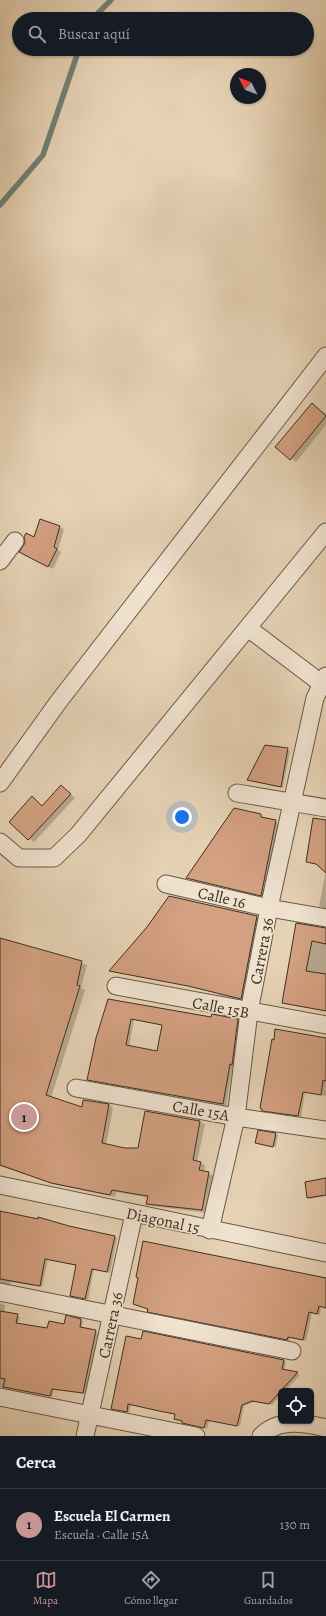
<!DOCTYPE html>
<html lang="es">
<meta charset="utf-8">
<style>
body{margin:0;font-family:Alegreya,serif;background:#20242c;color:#f1f3f6}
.controls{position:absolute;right:12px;bottom:12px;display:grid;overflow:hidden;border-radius:6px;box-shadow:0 1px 3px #0004}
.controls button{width:36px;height:36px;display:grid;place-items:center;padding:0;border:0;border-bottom:1px solid #363941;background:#171b24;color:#f1f3f6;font:20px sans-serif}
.compass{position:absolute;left:230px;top:68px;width:36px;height:36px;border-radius:50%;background:#171b24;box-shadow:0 1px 3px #0004;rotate:312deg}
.you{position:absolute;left:182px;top:817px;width:14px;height:14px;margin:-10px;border:3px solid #fff;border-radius:50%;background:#1a73e8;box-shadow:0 0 0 6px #1a73e833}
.badge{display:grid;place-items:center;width:26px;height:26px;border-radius:50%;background:#c59692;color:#111;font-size:13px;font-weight:700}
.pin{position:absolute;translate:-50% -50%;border:2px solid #fff;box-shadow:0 1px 4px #0006}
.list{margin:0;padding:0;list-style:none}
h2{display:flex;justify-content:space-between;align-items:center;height:52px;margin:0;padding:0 16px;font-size:17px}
h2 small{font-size:13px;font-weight:400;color:#9ea1a6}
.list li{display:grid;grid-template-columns:26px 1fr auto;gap:12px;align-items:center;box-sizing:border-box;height:72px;padding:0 16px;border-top:1px solid #363941}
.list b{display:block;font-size:15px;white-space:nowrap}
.list p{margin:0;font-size:13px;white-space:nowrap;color:#9ea1a6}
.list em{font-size:13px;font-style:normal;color:#9ea1a6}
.icon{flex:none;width:22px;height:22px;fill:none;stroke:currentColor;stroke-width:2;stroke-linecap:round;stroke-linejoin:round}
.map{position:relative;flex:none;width:326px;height:1436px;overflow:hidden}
.search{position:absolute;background:#171b24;box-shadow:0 1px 3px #0004;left:12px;right:12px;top:12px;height:44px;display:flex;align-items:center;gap:10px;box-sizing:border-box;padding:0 14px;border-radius:22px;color:#9ea1a6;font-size:15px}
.sheet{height:124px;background:#171b24}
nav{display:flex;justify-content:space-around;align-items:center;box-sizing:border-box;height:56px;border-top:1px solid #363941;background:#171b24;font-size:11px;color:#9ea1a6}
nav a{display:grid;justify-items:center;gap:2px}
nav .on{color:#c59692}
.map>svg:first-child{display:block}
</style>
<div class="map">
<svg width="326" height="1436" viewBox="0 0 326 1436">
<rect width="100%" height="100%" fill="#e6d2b5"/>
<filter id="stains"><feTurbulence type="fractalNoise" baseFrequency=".005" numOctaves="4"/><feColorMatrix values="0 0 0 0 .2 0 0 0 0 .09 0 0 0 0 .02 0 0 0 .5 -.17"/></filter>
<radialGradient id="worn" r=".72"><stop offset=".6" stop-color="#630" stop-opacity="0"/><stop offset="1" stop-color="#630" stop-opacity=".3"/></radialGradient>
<g fill="#0003" fill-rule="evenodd">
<path d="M312,404l14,10v11l-30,37 -20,-15z"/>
<path d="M41,521l23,8 -6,21 3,2 -8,17 -28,-15 1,-11 9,-5z"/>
<path d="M266,746l24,5 -7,37 -34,-8z"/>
<path d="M61,787l14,11 -41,44 -5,-3 3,-41 11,8z"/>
<path d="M262,815l2,4 15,4 -15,74 -77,-19 74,-56z"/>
<path d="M326,821v88l-7,-3 7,-35 -8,-7 -11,-3z"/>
<path d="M257,916l3,2 -16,82 -25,-5 -2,-3 -107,-21 38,-44z"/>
<path d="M297,924l29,4v83l-43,-9z"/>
<path d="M0,939l87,26 -6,23 4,2 -34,108 32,10 26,-3 4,3 -7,37 33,7 61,-30 5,2 -8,38 8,3 -1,7 10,4 -7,37 -55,-7 -4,-2 1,-6 -9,-2 -24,-4 -1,5 -58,-12 -57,-19z"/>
<path d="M108,1000l133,22 -6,44 -2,-1 -7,41 -137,-27zM134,1020l29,5 -5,27 -29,-5z"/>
<path d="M326,1039v57l-21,-4 -4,25 -38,-7z"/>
<path d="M275,1134l3,1 -2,12 -20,-4z"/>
<path d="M326,1179v17l-16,3 -2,-2z"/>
<path d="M0,1212l115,25 2,1 -7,35 -16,-4 -6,31 -17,-5 6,-29 -29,-7 -6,28 -31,-5 -1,2h-10z"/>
<path d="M326,1279v29l-5,-1 -1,8 -8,-2 -6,28 -16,-3v3l-139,-29 -2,-3 -15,-5z"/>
<path d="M0,1303l5,2 -1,8 16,4 -2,7 30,6 17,-5 1,-8 15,3 2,1 -1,7 16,5 -13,61 -31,-5 -2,8 -52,-10z"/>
<path d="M283,1360l3,2 -2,9 16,4 -15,16h-4v4l-9,10 -16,-4 -12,5 -4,20 -31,-5 -2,8 -30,-9 -2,-1 1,-4 -45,-10 -2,8 -17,-5z"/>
<path d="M287,1435h9l8,1h-18z"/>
</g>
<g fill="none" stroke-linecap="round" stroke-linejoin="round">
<g stroke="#728177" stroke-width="5.5">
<path d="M92,19l19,-19"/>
<path d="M0,205l43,-50 36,-106"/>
</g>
</g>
<g fill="#d3a081" stroke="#3d301f" fill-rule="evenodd">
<path d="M312,403l14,13 -36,44 -15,-13z"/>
<path d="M40,519l20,7 -6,21 3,2 -9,18 -29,-15 6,-9 -1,-6 2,-4 8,4z"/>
<path d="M265,745l23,3 -7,39 -34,-7z"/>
<path d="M61,785l10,9 -43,46 -19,-18 23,-26 10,10z"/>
<path d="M234,808l27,6v3l15,3 -15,76 -75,-18z"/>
<path d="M313,818l13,2v53l-10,-9 -10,-2z"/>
<path d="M169,896l88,20 -16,83 -53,-13 -79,-15 38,-44z"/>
<path d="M296,923l30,5v16l-14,-3 -6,30 20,3v37l-44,-8z"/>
<path d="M0,938l82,23 -5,24 3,1 -34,109 36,12 1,-7 26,4 -7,39 23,5h13l7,-37 55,10 -7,39 8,2 -2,8 10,2 -7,38 -56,-6 2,-8 -13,-2 -23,-4 -2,5 -59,-12 -51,-18z"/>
<path d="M108,999l103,18 1,-3 26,5 -6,46 -2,-1 -7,40 -136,-24 9,-42zM131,1019l31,6 -5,26 -31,-6z"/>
<path d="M275,1029l51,9v43l-3,-1 -2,15 -18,-3 -5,24 -36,-5v-2l-2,-1 12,-69 2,1z"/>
<path d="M258,1130l18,3 -3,14 -18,-4z"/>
<path d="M326,1178v17l-19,3 -2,-16z"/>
<path d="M0,1211l38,8v-2l31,9 46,10 -8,36 -15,-3 -7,30 -15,-3 6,-31 -31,-6 -5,27 -40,-7z"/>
<path d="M143,1241l183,37v30l-7,-2 -2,8 -8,-2 -6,28 -15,-3 -1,3 -140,-28 1,-3 -15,-5 5,-26 -2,-1z"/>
<path d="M0,1311l18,3 -2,9 31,5 2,-7 15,3 2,-9 15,4 -1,8 16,3 -13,63 -31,-4 -2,7 -47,-9 2,-8 -5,-1z"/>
<path d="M143,1331l141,29 -2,9 16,3 -29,32 -17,-3 -10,4 -5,21 -31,-6 -2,8 -22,-5v-2l-8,-2 1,-5 -16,-3 -31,-7 -1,8 -16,-3 15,-73 15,3z"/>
</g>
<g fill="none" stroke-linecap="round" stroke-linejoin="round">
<g stroke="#675844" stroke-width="19">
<g id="street">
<path d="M0,561l15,-20"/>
<path d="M248,628l74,56"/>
<path d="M0,783l59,-82 267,-345"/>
<path d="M237,793l89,15"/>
<path d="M0,842l19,16h35l24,-23 248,-303"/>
<path d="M166,884l103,24 57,10"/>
<path d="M116,986l210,39"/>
<path d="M76,1088l160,29 90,13"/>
<path d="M0,1185l326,68"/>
<path d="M210,1230l26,-113 13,-105 20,-104 46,-210 11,-22"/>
<path d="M0,1292l292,59"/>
<path d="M0,1397l196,39"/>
<path d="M85,1436l49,-222"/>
<path d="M261,1436c17,-18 43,-13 65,-8"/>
</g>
</g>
<use href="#street" stroke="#efe2cf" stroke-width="17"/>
</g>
<g text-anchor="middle" stroke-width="3.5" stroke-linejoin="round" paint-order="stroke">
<g font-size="16" fill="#3d301f" stroke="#efe2cf">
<text transform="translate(222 897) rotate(13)" y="6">Calle 16</text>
<text transform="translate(261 951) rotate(-79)" y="6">Carrera 36</text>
<text transform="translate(221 1007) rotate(11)" y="6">Calle 15B</text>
<text transform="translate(201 1110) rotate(10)" y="6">Calle 15A</text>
<text transform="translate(163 1220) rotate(12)" y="6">Diagonal 15</text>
<text transform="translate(110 1325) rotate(-78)" y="6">Carrera 36</text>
</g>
</g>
<rect width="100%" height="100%" filter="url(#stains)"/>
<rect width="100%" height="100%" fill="url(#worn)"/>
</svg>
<div class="controls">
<button><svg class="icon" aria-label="locate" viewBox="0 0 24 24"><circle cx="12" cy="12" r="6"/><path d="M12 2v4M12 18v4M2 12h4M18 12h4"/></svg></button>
</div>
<svg class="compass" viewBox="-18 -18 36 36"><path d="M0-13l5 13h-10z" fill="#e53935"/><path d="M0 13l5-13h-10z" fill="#9ea1a6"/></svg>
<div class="you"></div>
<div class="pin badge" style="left:24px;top:1117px">1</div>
<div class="search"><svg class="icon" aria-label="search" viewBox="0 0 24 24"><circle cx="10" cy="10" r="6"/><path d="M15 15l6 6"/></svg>Buscar aquí</div>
</div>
<section class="sheet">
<h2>Cerca<small></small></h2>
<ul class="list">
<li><span class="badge">1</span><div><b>Escuela El Carmen</b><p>Escuela · Calle 15A</p></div><em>130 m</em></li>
</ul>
</section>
<nav>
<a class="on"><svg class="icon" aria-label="map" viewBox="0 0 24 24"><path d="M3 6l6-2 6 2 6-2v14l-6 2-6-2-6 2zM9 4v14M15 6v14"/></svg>Mapa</a>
<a><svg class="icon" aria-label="directions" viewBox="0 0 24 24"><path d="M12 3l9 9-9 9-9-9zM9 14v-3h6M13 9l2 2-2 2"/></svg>Cómo llegar</a>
<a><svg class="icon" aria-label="saved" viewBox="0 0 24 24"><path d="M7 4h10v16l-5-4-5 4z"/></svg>Guardados</a>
</nav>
